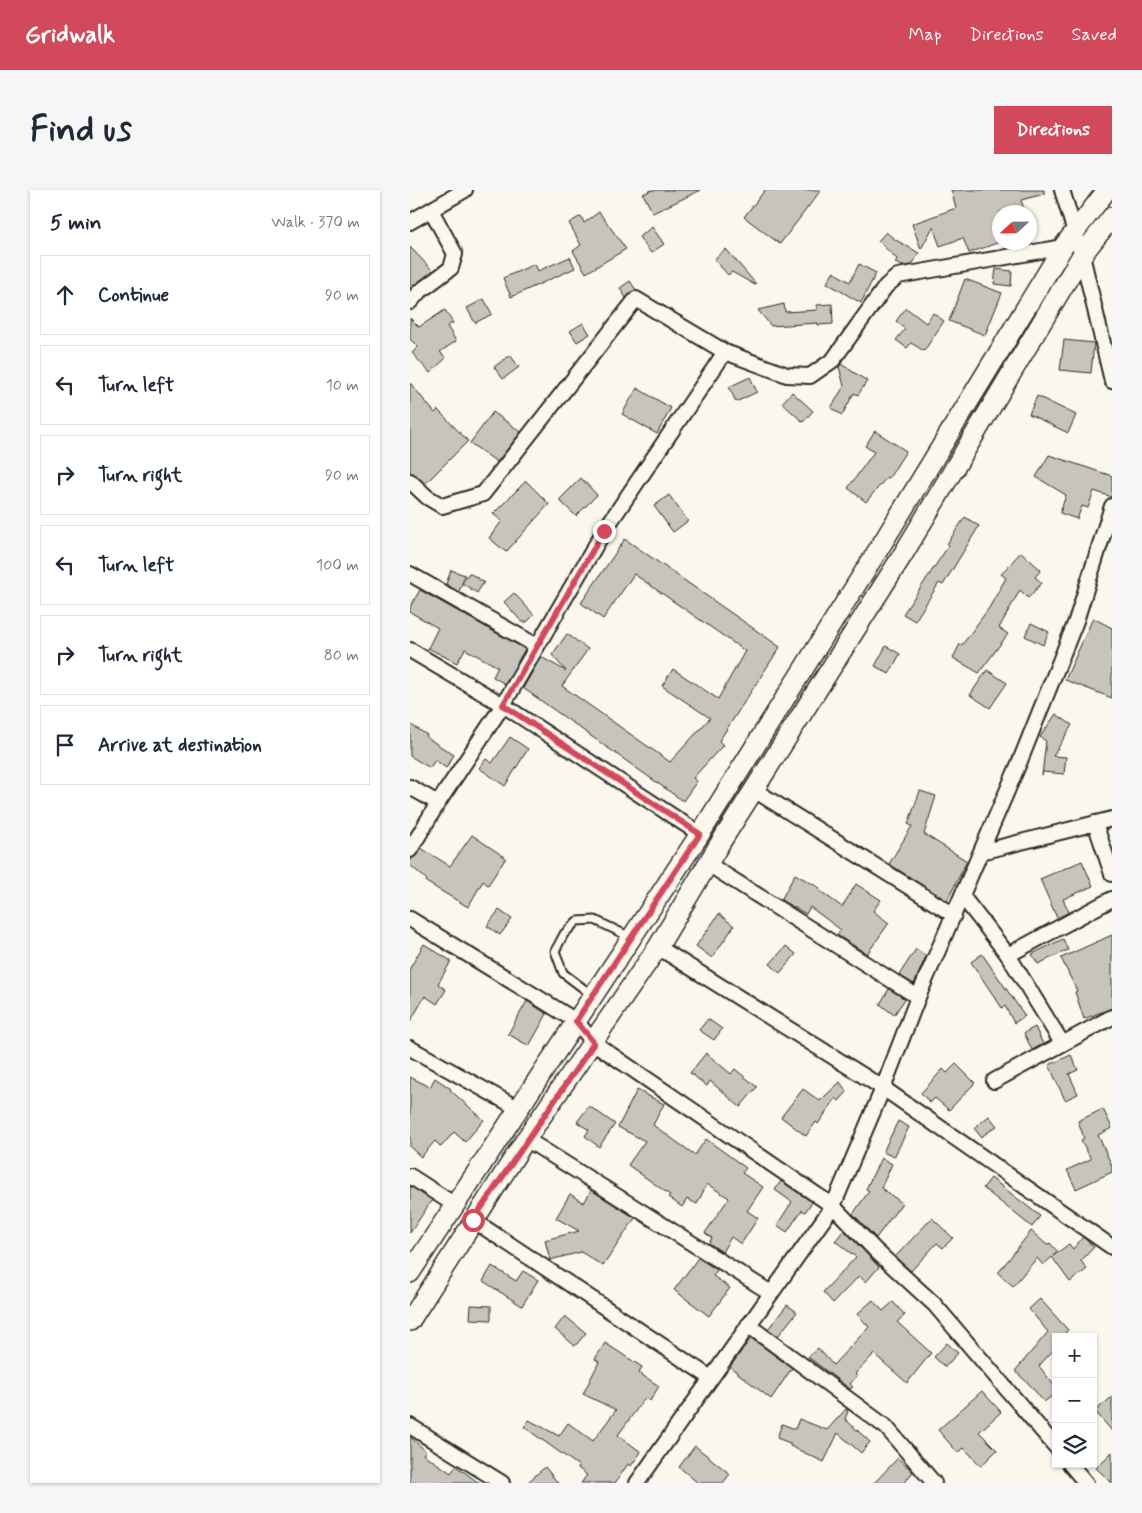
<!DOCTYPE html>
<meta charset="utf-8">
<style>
body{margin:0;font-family:Mynerve,sans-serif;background:#f6f6f7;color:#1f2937}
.controls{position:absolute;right:15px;bottom:15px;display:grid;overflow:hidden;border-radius:0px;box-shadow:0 1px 4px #0004}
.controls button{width:45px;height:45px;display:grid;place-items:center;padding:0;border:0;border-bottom:1px solid #e0e1e3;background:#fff;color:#1f2937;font:25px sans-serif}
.compass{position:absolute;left:582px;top:15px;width:45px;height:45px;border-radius:50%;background:#fff;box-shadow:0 1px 4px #0004;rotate:248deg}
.stop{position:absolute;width:15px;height:15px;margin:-11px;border:4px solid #d1495b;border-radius:50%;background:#fff}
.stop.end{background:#d1495b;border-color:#fff;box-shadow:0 1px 5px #0008}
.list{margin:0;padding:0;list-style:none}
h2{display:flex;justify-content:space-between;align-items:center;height:65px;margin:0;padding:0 20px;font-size:21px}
h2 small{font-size:16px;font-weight:400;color:#747a83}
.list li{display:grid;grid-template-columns:32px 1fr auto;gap:15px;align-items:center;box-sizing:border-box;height:80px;margin:0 10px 10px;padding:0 10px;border:1px solid #e0e1e3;border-radius:0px}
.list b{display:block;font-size:19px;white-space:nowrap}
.list em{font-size:16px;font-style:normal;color:#747a83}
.icon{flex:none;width:28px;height:28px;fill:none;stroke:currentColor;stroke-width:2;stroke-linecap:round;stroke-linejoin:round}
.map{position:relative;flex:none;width:702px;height:1293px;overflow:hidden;border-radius:0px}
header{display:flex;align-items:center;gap:30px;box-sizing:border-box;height:70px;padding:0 25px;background:#d1495b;color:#fff}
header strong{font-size:24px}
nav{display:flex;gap:28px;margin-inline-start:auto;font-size:18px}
.intro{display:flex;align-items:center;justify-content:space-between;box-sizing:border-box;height:120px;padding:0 30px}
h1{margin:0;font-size:35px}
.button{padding:12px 22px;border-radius:0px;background:#d1495b;color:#fff;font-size:18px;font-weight:700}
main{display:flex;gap:30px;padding:0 30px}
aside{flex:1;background:#fff;border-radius:0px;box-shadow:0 1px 4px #0004}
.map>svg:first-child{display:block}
</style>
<header>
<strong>Gridwalk</strong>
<nav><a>Map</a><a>Directions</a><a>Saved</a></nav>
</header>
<div class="intro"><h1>Find us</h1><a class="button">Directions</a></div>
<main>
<aside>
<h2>5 min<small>Walk · 370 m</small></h2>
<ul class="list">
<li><svg class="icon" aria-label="ahead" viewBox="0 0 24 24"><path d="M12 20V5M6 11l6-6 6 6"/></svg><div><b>Continue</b></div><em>90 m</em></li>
<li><svg class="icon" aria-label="left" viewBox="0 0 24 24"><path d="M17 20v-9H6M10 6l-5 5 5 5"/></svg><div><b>Turn left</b></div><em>10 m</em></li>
<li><svg class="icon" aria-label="right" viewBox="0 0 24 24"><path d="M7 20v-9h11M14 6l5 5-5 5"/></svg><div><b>Turn right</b></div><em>90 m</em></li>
<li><svg class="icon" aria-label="left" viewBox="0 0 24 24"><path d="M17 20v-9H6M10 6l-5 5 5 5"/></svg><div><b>Turn left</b></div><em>100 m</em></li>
<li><svg class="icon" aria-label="right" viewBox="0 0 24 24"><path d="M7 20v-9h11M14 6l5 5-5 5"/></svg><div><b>Turn right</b></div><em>80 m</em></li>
<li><svg class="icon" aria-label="arrive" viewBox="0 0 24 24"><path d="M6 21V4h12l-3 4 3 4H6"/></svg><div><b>Arrive at destination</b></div></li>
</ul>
</aside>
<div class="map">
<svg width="702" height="1293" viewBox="0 0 702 1293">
<rect width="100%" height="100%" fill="#fbf7ec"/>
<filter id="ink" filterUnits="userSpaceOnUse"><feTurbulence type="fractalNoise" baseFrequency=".02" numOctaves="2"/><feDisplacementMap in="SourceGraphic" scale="10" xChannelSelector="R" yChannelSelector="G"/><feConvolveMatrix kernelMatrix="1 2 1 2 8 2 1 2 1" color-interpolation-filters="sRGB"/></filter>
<g filter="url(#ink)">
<g fill="#c7c4bc" stroke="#2b2b2b">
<path d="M242,0h49l-48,23 -10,-19z"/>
<path d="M355,0h56l-41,54 -36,-27z"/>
<path d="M541,0h93v4l-23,6 4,12h-25v30l-31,11 -6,-15 -23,8 -7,-19 -12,22 -9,-25 44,-16z"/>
<path d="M189,22l27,37 -40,24 -13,-22 8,-6 -12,-22 12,-7 3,7z"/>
<path d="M242,37l12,17 -13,9 -12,-16z"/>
<path d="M476,42l8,7 25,14 -7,12 -10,1 -7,-3 2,-4 -19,-18z"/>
<path d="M0,57l23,24 -23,18z"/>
<path d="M316,59l30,35 -1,1 -23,-13 -4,3 -14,-16z"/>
<path d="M160,67l5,11 -64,29 -8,-19 32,-14 3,7z"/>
<path d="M449,74l17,9 -15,30 -34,-20 6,-11 17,10z"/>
<path d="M586,79l16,2 -1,15 -17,-2z"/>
<path d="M555,89l37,14 -17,42 -36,-14z"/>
<path d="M220,91l6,9 -10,8 -6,-10z"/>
<path d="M74,109l8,15 -17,9 -8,-15z"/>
<path d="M374,114l1,8 32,-2v-5l15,-1 1,20 -15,1v-2l-47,3 -13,-16z"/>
<path d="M496,118l20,15 7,-10 11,8 -20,30 -13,-8 -4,5 -11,-8 9,-11 -9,-8z"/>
<path d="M35,120l8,13 -6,3 9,15 -16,11 6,6 -16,15 -18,-20 6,-6 -8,-8v-21l9,9z"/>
<path d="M173,133l7,11 -13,8 -7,-11z"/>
<path d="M654,150l30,3 -3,30 -31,-3z"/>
<path d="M100,165l9,12 -16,12 -9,-12z"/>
<path d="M431,174l26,17 -9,14 -4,-2 -12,22 -11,-7 13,-22 -5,-19z"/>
<path d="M340,187l7,15 -21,10 -7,-15z"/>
<path d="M0,193l25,30 3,-3 30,31 -43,43 -15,-12z"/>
<path d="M227,198l34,20 -14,26 -35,-20z"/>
<path d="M382,202l21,19 -10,11 -21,-19z"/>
<path d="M627,206l39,19 -8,18 -39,-19z"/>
<path d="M83,222l28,20 -24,30 -27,-19z"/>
<path d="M465,241l31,20 -17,27 -2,-1 -21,25 -18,-14 26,-36 -9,-6z"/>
<path d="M639,265l63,21v21l-18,-6 -6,17 -6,-2 -5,13 -17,-6 6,-18 -30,-18z"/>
<path d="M171,288l16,17 -21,21 -17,-16z"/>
<path d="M116,291l23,23 -43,48 -17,-14 13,-17 -9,-7z"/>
<path d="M259,305l19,26 -15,11 -19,-26z"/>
<path d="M555,327l14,9 -36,59 -4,-2 -24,38 -12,-7 46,-69 -2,-1z"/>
<path d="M215,349l155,108 -61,94 4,4 -30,33 4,3 -14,20 -160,-113 18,-31 25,14 -14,-16 15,-21 21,15 -26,37 108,76 40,-44 -48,-32 11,-17 45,30 27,-48 -111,-77 -31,45 -22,-16z"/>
<path d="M611,362l20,18 -6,7 7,6 -14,15 -8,-8 -21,38 9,6 -29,39 -26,-15 7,-14 2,1 27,-37 17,-30 -5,-4z"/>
<path d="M41,380l14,5 -6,17 -13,-8z"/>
<path d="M59,383l15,9 -7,11 -15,-10z"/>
<path d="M10,400l105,59 -20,35 -12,-7 5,-10 -33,-18 -8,14 -29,-15 10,-20 -28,-16v-5z"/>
<path d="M104,403l20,22 -7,7h-5l-18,-20z"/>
<path d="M683,428l19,10v70l-47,-18z"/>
<path d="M621,433l18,9 -6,13 -18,-9z"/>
<path d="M476,456l14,8 -11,20 -14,-8z"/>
<path d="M577,480l20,13 -17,25 -20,-13z"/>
<path d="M646,524l16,11 -19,31 13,1 -2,17 -21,-2 -1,3 4,-34 -6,-4z"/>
<path d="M0,534l17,11 -1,2 28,18 -8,13 -11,-8 -5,8 -20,-12z"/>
<path d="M100,547l18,12 -23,37 -26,-18 7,-9 6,4z"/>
<path d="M510,601l16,5 -12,38 43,27 -20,40 -58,-37 23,-38 -4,-2z"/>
<path d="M62,645l34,23 -18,27 -5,-4 -15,26 -42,-25 1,-2 -17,-15v-6l5,-2 6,-9 29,18z"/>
<path d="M672,671l11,25 -30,13 6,13 -12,6 -17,-39z"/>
<path d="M385,684l25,14 -1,2 23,17 14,-23 25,16 -8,11 16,12 -22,31 -30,-19 4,-5 -31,-23 -4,7 -25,-14z"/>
<path d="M89,720l13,9 -12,16 -13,-9z"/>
<path d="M309,724l15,12 -22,32 -16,-12z"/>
<path d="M702,745v73l-28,11 -9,-27 2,-1 -16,-33z"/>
<path d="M653,749l5,11 -30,14 -6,-10z"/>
<path d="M14,754l27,17 -13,23 8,6 -9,14 -12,-8 -15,26v-54z"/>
<path d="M376,756l10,8 -16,19 -10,-9z"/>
<path d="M506,759l10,7 -12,28 -15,-9z"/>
<path d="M572,764l43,62 -11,7 -9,-17 -3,2 -31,-46z"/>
<path d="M479,799l16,10 -11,16 -14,-11z"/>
<path d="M117,811l20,13 -18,32 -21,-12z"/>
<path d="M298,829l14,10 -8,11 -15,-10z"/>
<path d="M625,837l8,17 -11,6 -8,-17z"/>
<path d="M296,863l25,21 4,-5 22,18 -17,20 -30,-26 -3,5 -17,-13z"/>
<path d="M661,865l7,15 -9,4 9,20 -13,6 -16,-35z"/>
<path d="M546,874l19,19 -26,27 -14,-12 -5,5 -9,-10 22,-24 4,4z"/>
<path d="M0,887l20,10 5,-9 16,11 -1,1 34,30 -19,22 -11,-10 -13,15 -6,-6 -14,16 -11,-10z"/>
<path d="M430,892l7,10 -8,9 -3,-3 -18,26 -2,-2 -10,14 -25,-19 22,-28 17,12z"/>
<path d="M227,900l27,14 -11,21 42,30 11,-16 40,29 -4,5 21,14 -16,24 11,7 -17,26 -10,-7 -9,15 -13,-9 3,-5 -7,-5 24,-35 -22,-14 -10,20 -10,-5 -5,8 -14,-10 2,-2 -42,-30 17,-24 -27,-14z"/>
<path d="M179,916l26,18 -16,23 -14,-11 4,-6 -12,-8z"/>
<path d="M693,919l9,19 -14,7 14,31v6l-36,17 -9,-19 24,-11 -10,-19 3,-2 -6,-17z"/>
<path d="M579,926l8,10 -16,11 -7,-9z"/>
<path d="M488,931l11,6 -15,30 -11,-5z"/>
<path d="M471,968l11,6 -11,24 21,15 -26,35 -23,-24 16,-23 -3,-2z"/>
<path d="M581,988l49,38 -8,11 -49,-39z"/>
<path d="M371,991l31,21 -7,10 -3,-2 -15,22 -10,-7 15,-23 -17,-12z"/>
<path d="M0,996l22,14 -22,33z"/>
<path d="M181,1000l44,28 -32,48 -22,-14 -31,8 -5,-20 34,-9 -23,-13 14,-24 14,9z"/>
<path d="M522,1028l21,20 -10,10 -6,-5 -26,28 -16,-14z"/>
<path d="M434,1040l35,37 -13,15 -7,-6 -26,27 -10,-11 33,-35 -21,-16z"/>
<path d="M621,1041l16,14 3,-2 8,9 -5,4 16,-12 4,5 10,-12 11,10 -13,14 6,8 -17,13 -18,-25 -9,8 -6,-7 -24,28 -15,-13z"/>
<path d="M288,1068l19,12 -4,6 17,12 -21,28 -35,-26z"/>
<path d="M82,1076l24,15 7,-10 15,9 -16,26 -39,-25z"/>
<path d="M630,1109l28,31 -7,7h-5v10l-17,19 17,22v5l-12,9 -14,-17 -15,-14 33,-39 -19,-23z"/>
<path d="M463,1110l10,11 10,-9 12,13 -8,7 34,31 -24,30 -33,-29 -19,20 2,2 -7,8 3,3 -3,2 -42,-32 10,-9 15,17 36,-38 -12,-13z"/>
<path d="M61,1115l20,1v14l-21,-1z"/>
<path d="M377,1115l10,7 -19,24 -10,-7z"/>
<path d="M155,1126l21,17 -11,13 -20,-17z"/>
<path d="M341,1148l41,30 -21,31 -41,-32z"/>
<path d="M195,1153l37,24 -3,6 20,13 -9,15 -5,-3 -27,37 23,17 -10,14 -3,-2 -13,19h-34l6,-8 -9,-7 1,-2 -55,-39 5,-7 30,16 9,-13 25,18 23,-31 -33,-16 16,-32 -4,-3z"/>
<path d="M537,1153l11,10 -13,14 -11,-10z"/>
<path d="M572,1201l19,21 -22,20 18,18 -16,16 -17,-18 -6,5 -20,-23z"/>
<path d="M702,1207v34l-17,-20z"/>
<path d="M436,1219l2,2 -3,8 25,23 -9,11 -23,-20 -14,29 -34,-16v-3l-13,-5 5,-14 13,5 4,-10 28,11z"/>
<path d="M0,1247l16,14 -3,3 28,19 5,-7 23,17h-69z"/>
<path d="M285,1256l35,28 -7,9h-25l-19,-16z"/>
<path d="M702,1262v31l-16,-15z"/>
<path d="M488,1268l15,14 -9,11h-30z"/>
<path d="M135,1277l13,16h-31z"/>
</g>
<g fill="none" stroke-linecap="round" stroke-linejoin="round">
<g stroke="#2b2b2b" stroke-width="11">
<path id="lane" d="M182,805l-29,-22 -8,-22 9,-17 13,-13 18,-1 35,17"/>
</g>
<g stroke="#2b2b2b" stroke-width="18">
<g id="street">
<path d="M652,0l20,65 30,126"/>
<path d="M0,32l55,-32"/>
<path d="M0,112l9,-10 32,-24 4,-14 -24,-44"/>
<path d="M0,291l17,16 15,9 41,-12 153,-195 89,53 62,23 23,1 23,-16 53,-74 12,-10 165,-29"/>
<path d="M0,384l127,72"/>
<path d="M0,460l93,55 197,129"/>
<path d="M0,597l28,16"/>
<path d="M344,600l200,125"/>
<path d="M685,633l17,51"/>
<path d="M0,660l28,-47 65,-98 101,-174 121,-179"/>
<path d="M571,662l131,-33"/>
<path d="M298,674l210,133"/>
<path d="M552,706l46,59 54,88"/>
<path d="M0,729l166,102 18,22 239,163 43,45 58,53 122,143"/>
<path d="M248,757l225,141 229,159"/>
<path d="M598,765l104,-56"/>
<path d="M0,858l109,61"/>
<path d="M584,891l118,-64"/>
<path d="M116,949l245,154"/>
<path d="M0,986l45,29"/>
<path d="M63,1030l238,158"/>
<path d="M338,1135l138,102 48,56"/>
<path d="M0,1236l92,57"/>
<path d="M660,1274l16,19"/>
<path d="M227,1293l196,-277 50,-118 35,-91 102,-236 56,-140 36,-115"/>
</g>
</g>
<g stroke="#2b2b2b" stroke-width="22">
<g id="secondary">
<path d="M0,1083l290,-439 183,-292 180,-295 44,-57"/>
<path d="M0,1131l116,-182 132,-192 61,-102 183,-289 180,-301 30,-38"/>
</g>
</g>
<use href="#lane" stroke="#fbf7ec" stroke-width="7"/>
<use href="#street" stroke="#fbf7ec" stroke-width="14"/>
<use href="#secondary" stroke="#fbf7ec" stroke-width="19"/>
</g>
</g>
<g fill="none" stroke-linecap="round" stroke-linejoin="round" filter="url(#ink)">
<path stroke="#d1495b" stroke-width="6" d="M63,1030l121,-177 -18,-22 124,-187 -197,-129 101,-174"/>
</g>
</svg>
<div class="controls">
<button>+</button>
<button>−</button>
<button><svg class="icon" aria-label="layers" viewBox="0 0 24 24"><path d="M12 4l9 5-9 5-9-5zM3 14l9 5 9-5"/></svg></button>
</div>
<svg class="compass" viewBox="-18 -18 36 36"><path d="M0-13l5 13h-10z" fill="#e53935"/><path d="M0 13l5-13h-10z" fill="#747a83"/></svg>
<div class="stop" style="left:63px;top:1030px"></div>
<div class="stop end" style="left:194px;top:341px"></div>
</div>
</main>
